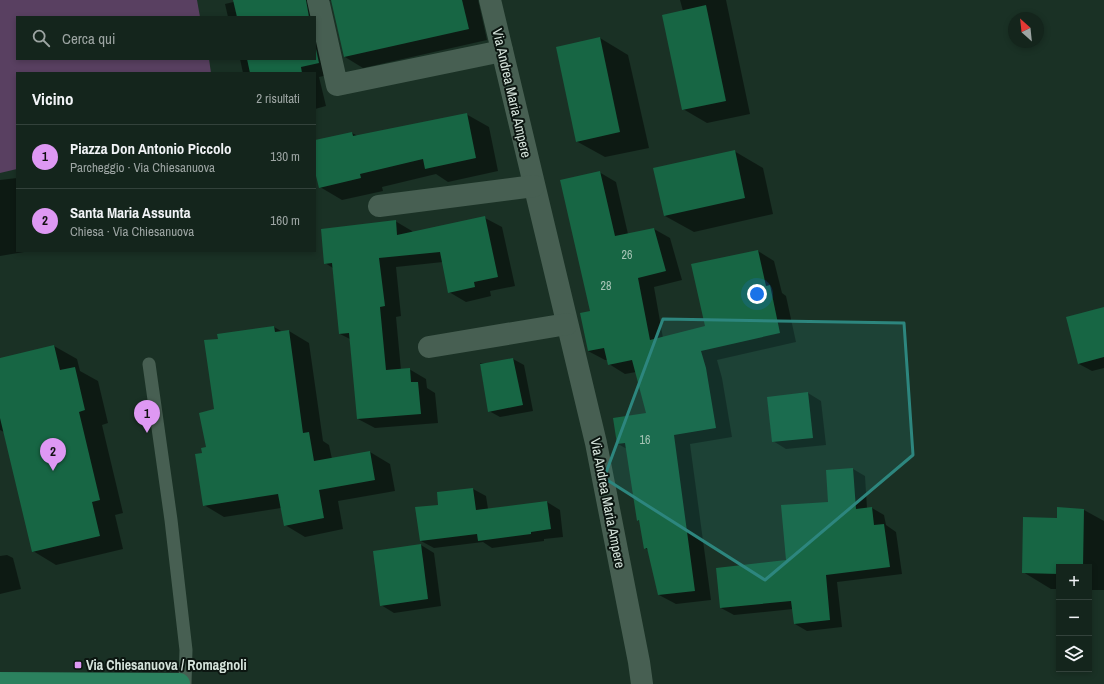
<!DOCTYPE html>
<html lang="it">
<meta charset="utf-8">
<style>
body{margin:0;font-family:"Archivo Narrow",sans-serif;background:#1d2d25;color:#f1f3f6}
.controls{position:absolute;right:12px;bottom:12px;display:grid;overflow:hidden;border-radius:0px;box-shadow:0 2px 6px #0003}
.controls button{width:36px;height:36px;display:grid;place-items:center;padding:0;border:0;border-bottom:1px solid #33423b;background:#14251c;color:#f1f3f6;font:20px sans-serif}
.compass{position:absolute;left:1008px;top:12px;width:36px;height:36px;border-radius:50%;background:#14251c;box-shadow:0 2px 6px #0003;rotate:333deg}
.you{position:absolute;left:757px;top:294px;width:14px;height:14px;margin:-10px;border:3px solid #fff;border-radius:50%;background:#1a73e8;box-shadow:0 0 0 6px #1a73e833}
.badge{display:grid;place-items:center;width:26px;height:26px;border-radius:50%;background:#de98f3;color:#111;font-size:13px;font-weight:700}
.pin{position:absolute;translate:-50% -33px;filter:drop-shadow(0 1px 2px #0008)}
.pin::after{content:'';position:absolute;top:21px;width:14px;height:12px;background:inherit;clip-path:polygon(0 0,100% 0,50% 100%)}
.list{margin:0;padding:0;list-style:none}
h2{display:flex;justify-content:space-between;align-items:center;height:52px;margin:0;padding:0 16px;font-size:17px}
h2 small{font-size:13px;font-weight:400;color:#9da5a3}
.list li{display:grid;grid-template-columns:26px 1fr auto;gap:12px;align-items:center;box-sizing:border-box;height:64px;padding:0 16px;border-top:1px solid #33423b}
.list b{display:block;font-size:15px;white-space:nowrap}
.list p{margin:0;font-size:13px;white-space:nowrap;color:#9da5a3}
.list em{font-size:13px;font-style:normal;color:#9da5a3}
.icon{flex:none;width:22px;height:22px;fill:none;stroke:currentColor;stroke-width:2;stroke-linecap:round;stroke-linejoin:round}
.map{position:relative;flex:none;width:1104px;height:684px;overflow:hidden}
.search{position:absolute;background:#14251c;box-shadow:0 2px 6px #0003;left:16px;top:16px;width:300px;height:44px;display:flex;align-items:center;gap:10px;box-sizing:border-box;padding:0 14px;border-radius:0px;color:#9da5a3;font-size:15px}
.panel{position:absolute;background:#14251c;box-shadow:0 2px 6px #0003;left:16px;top:72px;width:300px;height:180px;border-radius:0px}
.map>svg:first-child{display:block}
</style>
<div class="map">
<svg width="1104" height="684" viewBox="0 0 1104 684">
<rect width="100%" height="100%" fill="#1a3125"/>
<path fill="#594061" d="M0,0h197l3,17h-183v42h192l2,14h-194v96l-17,4z"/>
<g fill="#0007">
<path d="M242,0h89l-3,2 10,71 -19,4 7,29 -11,3v-36h-72l-3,-14h75v-42h-87l-3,-13z"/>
<path d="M332,0h146l9,40 -124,28 -18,-11z"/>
<path d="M680,0h46l24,114 -43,9 -24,-14v-98z"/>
<path d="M600,38l28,17 21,93 -44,9 -29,-16z"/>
<path d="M466,114l23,13 9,44 -50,11 -12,-8 -54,13 1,4 -41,9 -22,-13 -5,-20v-26l37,-8 6,3z"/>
<path d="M734,151l29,17 10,46 -79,18 -29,-16z"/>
<path d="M599,172l17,10 12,52 26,-5 16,9 12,42 -28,7 9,51 43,-11 52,-76 16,10 8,32 4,3 10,46 -79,18 5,18 10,59 -42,7 21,156 -35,4 -17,-9 -10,-44 -4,-3 -4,-26 -3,-2 -11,-71 -9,-5 30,-31 -12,-41 -11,2 -16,-10 -1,-4h-3l-17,-9z"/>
<path d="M17,178v73h13l-30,5v-76z"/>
<path d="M485,218l17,9 13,59 -25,5 1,5 -25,6 -17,-10 -6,-30 -47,5 5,49 -5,1 5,53 8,-1 17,10 1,9 8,5 3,30 -63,5 -17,-9 -8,-80 -10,-5 -7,-66 -8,-5 70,-42 17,10 1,2z"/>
<path d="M1104,308v60l-12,3 -13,-7z"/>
<path d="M274,327l9,5 6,-1 20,12 14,98 6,4 3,14 38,-7 20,12 5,27 -57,10 5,28 -38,8 -20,-12 -4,-17 -57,9 -20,-12 -1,-51 4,-6 8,-38 4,-70z"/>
<path d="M54,346l23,13 3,12 18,10 10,42 -6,2 21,88 -8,2 8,34 -67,16 -23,-14 -29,-119 -4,-2v-71z"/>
<path d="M513,359l11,6 9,46 -33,6 -11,-6 -9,-48h11z"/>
<path d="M808,393l13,8 5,44 -40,4 -13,-8 -5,-43z"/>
<path d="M853,469l12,7 2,32h5l12,7 2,10 10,7 6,42 -65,8 5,45 -35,4 -12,-7 -2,-15 -59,6 -13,-7 67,-47 41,-58 -2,-32z"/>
<path d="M473,489l13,7 2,13 59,-7 13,8 3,27 -19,2v2l-52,7 -9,-6 -49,6 -13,-7 18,-36z"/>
<path d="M1058,508l26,2 20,11v69h-15v-23h-30v22h-8l-28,-17 35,-53z"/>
<path d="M421,545l13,8 7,53 -47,7 -13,-8z"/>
<path d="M7,555l6,3 8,31 -21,5v-38z"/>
</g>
<g fill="#176644">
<path d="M233,0h73l3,17h-72z"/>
<path d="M331,0h131l7,29 -125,28z"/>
<path d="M706,5l20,96 -44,9 -20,-95z"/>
<path d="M600,37l20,95 -44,10 -20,-95z"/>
<path d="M315,44l4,19 -18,4 1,6h-52l-3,-14h68z"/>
<path d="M467,113l9,45 -51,11 -2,-10 -63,15 1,4 -42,10 -4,-16v-32l37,-8 1,4z"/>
<path d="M735,150l10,48 -81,18 -11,-48z"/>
<path d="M600,171l15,65 39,-8 12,43 -28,7 12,62 55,-14 -14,-62 67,-14 8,36 4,-1 10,48 -79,18 5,17 10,60 -42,7 21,156 -37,4 -11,-47 -3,1 -5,-29 -2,1 -12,-78 -8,1 -4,-26 33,-5 -14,-53 -24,5 -4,-17 -16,3 -8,-38 10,-2 -30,-131z"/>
<path d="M485,216l13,61 -24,5 1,5 -27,6 -8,-41 -61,6 6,48 -5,1 6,63 24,-2 1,14h7l3,32 -64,5 -8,-86 -10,1 -7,-71 -8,1 -3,-35 75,-9 1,15z"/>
<path d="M1104,307v50l-26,7 -12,-47z"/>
<path d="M274,326l1,6 14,-2 14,103 6,-1 5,29 56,-10 5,29 -56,10 5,28 -40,8 -6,-32 -75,12 -8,-52 7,-1 -1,-5 5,-1 -7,-34 15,-4 -10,-69 14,-1 -1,-5z"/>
<path d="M54,345l6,25 15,-3 10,43 -6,2 21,88 -8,2 8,34 -68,16 -32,-134v-60z"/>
<path d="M513,358l10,47 -35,7 -8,-48z"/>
<path d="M808,392l5,46 -41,4 -5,-45z"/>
<path d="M853,468l3,41 16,-2 2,18 10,-1 6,43 -64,8 4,45 -36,4 -3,-23 -71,7 -4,-40 70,-8 -5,-55 47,-3 -2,-32z"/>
<path d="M473,488l3,22 71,-9 4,28 -20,3v2l-53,7 -1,-7 -57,7 -5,-34 23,-2 -1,-13z"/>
<path d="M1057,507l27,2 -1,58h-24v7l-37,-1 1,-56 34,1z"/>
<path d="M421,544l7,55 -48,7 -7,-55z"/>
</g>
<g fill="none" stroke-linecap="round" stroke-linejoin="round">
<path stroke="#475f52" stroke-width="13" d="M149,364l22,156 15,130 -1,34"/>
<g stroke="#475f52" stroke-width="22">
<path d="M318,0l19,85 165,-34"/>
<path d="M490,0l106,443 43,219 3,22"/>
<path d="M379,206l155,-20"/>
<path d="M429,347l138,-23"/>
</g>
<path stroke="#2b815e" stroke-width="22" d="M0,683l179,1"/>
</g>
<path fill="#2d867e" fill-opacity="0.2" stroke="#2d867e" stroke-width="3" stroke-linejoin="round" d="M663,319l241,4 9,132 -148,125 -161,-102z"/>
<rect fill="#de98f3" stroke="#0c1611" stroke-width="1.5" x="74" y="661" width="8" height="8" rx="2"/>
<g text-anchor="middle" stroke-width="4" stroke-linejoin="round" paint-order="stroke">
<g font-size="12" fill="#a6c4b5">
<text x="627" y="259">26</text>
<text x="606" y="290">28</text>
<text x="645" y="444">16</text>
</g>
<g font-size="14" fill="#d5e3db" stroke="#0c1611">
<text transform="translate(512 93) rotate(77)" y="5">Via Andrea Maria Ampere</text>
<text transform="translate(608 503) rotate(79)" y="5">Via Andrea Maria Ampere</text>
</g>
<g font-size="14" font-weight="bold" fill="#d5e3db" stroke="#0c1611" text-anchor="start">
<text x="86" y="670">Via Chiesanuova / Romagnoli</text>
</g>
</g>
</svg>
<div class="controls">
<button>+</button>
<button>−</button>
<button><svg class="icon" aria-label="layers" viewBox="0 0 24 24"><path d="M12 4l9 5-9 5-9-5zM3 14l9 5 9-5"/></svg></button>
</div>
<svg class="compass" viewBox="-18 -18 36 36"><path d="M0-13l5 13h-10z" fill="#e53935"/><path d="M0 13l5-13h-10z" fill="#9da5a3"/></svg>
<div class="you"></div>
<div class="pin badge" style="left:147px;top:433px">1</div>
<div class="pin badge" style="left:53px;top:471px">2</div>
<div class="search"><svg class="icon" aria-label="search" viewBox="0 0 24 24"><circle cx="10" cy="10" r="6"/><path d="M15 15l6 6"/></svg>Cerca qui</div>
<section class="panel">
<h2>Vicino<small>2 risultati</small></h2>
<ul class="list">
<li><span class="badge">1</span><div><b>Piazza Don Antonio Piccolo</b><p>Parcheggio · Via Chiesanuova</p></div><em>130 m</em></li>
<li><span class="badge">2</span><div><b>Santa Maria Assunta</b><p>Chiesa · Via Chiesanuova</p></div><em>160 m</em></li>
</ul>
</section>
</div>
